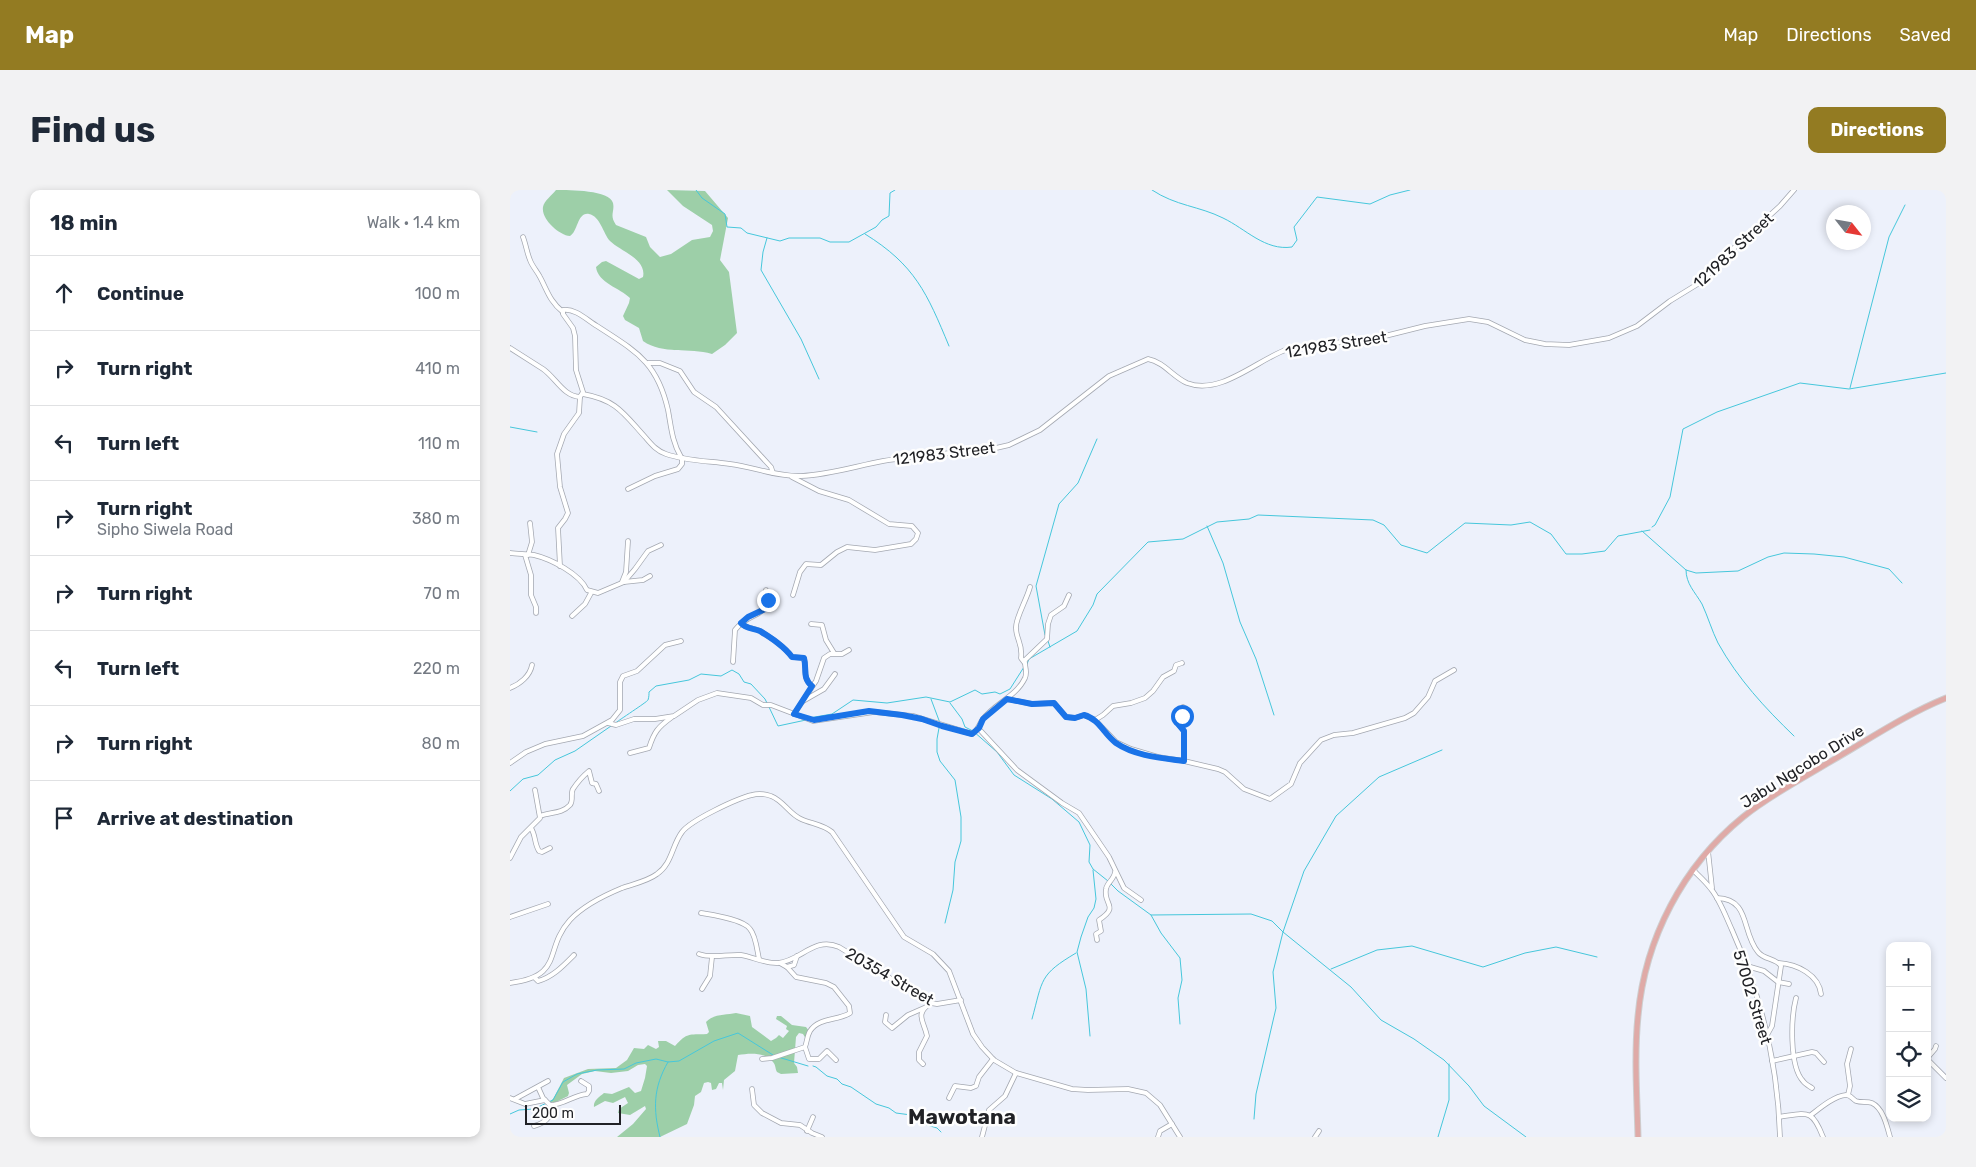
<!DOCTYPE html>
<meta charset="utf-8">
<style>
body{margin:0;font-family:Rubik,sans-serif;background:#f2f2f3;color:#1f2937}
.controls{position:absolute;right:15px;bottom:15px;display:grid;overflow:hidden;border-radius:10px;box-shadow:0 2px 8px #0003}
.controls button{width:45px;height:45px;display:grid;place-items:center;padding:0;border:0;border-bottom:1px solid #e0e1e3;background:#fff;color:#1f2937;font:25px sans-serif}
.compass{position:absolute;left:1316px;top:15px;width:45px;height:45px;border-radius:50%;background:#fff;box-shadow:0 2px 8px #0003;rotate:121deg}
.scale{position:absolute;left:15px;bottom:12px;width:96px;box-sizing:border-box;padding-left:5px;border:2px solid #212226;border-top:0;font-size:14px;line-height:18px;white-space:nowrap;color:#212226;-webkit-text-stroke:4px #fefefe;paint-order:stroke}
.stop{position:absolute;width:15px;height:15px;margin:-11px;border:4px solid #1a73e8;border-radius:50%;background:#fff}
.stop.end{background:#1a73e8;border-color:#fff;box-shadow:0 1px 5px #0008}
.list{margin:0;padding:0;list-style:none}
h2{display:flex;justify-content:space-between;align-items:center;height:65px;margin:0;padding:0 20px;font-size:21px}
h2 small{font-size:16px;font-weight:400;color:#747a83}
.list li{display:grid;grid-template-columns:32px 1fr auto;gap:15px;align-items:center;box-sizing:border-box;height:75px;padding:0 20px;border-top:1px solid #e0e1e3}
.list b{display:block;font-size:19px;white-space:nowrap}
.list p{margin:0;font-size:16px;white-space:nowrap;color:#747a83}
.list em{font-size:16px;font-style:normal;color:#747a83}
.icon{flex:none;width:28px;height:28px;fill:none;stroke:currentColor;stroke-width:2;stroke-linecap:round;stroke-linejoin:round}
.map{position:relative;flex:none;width:1436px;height:947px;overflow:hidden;border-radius:10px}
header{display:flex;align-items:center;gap:30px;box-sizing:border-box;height:70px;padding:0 25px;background:#937b22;color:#fff}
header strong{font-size:24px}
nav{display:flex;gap:28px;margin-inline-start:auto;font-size:18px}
.intro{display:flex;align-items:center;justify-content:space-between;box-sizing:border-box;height:120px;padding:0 30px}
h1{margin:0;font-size:35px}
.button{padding:12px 22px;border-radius:10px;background:#937b22;color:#fff;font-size:18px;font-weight:700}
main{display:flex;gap:30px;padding:0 30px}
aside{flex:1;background:#fff;border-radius:10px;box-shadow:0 2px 8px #0003}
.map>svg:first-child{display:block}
</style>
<header>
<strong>Map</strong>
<nav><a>Map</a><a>Directions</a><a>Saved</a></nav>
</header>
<div class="intro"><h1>Find us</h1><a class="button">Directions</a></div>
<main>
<aside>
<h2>18 min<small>Walk · 1.4 km</small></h2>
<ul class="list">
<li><svg class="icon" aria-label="ahead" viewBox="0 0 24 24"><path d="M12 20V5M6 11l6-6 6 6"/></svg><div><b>Continue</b></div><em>100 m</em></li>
<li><svg class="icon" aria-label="right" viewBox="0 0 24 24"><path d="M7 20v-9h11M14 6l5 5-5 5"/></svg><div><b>Turn right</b></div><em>410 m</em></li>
<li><svg class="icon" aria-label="left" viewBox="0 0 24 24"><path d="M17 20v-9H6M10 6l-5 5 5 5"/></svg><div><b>Turn left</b></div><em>110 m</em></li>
<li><svg class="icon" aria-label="right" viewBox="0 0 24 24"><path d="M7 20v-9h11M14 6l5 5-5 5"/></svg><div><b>Turn right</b><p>Sipho Siwela Road</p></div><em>380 m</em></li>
<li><svg class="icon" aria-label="right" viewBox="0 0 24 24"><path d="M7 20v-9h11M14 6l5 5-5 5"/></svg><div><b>Turn right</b></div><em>70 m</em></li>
<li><svg class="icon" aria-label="left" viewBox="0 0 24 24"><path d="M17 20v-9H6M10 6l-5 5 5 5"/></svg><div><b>Turn left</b></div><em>220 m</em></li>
<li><svg class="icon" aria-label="right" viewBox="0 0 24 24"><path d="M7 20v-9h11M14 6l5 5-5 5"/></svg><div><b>Turn right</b></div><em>80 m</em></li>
<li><svg class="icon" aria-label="arrive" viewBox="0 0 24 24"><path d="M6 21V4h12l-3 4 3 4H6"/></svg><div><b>Arrive at destination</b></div></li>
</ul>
</aside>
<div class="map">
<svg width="1436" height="947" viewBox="0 0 1436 947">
<rect width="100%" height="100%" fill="#edf1fb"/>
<g fill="#9dcfa8">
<path d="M46,0c14,0 54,0 57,13 2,9 -4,12 3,22l30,12 4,10 10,10 11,-3 21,-14 18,-3 3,-6 -1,-6 -29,-19 -16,-16 38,1 23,27 -8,42 9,12 8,61 -12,12 -13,9c-23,-7 -49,1 -69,-13l-4,-13 -14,-8 -2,-4 6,-13 1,-5c-10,-10 -32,-15 -34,-31l6,-5 4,-1 33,18 4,-2c4,-18 -23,-26 -33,-36 -7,-8 -10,-25 -21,-27 -12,-2 -11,18 -19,22 -11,-1 -29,-17 -27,-29 1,-6 9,-12 13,-17z"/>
<path d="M226,823l14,3 2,11 19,14 5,-3 3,-3 4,3 6,-7 -3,-2 1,-3 -11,-7 1,-3h4l11,9 14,2 3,4 -3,8 -3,-5 -4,-1 -3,4 -2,26 3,4 1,6 -17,1 -4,-2c-2,-3 -1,-7 -4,-10 -8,-10 -23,-9 -35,-7l-3,16 -11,9 -1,10 -1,-7h-3l-3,6 -4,1 -1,-7 -3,-1 -4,1 -3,9 -6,4 -1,9 -7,19 -27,13h-43l16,-13 13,-15 -1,-3 -15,9 -12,-2 1,-4 9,-6 -3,-6 -12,6 -8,-2 -11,6c-1,-6 5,-10 10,-14l8,1 17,-7 6,6 6,-2 4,-13 2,-12 -2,-2 -7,1 -10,6 -17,2 -16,-2 -13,3 -15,11 2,8 -1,3 -12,6h-7l4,-3 11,-21 24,-9 28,-1 11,-8 7,-12 10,1 4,-4 8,4 3,-2 -1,-6h8l9,5c13,-14 13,-11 32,-12l2,-2 -3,-10c7,-8 20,-7 30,-9z"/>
</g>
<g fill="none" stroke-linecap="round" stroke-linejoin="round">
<g stroke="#46c7db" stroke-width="1">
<path d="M186,0l6,8 23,16 2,13 14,1 6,5 33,8 9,-3h31l10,4h19l27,-15 6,-7 7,-4 1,-23 5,-3"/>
<path d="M642,0c24,16 47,16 71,28 23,11 42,33 69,29l5,-7 -3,-13 23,-30 53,7 20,-9 20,-5"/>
<path d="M355,44c50,31 62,59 84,112"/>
<path d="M257,48l-4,14 -2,18 40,69 18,40"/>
<path d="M1340,198l39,-151 16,-32"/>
<path d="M0,237l27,5"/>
<path d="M697,336l16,37 17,59 16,37 18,56"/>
<path d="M1142,337l3,-2 15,-28 13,-68 34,-17 83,-29 49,6 97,-16"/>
<path d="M1132,341l44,39 10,3 42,-2 30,-14 16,-4 30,1 30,3 45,12 13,14"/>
<path d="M1176,380c0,14 9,22 16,34 6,13 10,27 16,39 20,36 47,65 76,93"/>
<path d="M535,445l-9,-49 23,-82 19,-21 19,-44"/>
<path d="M538,451l2,6"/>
<path d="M517,474l2,-5 48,-28 16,-26 4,-11 51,-52 35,-3 34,-17 32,-3 9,-4 115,5 11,5 17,20 26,8 38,-30 46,2 19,-3 21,12 15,20h16l23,-3 13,-15 32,-6"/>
<path d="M421,509l9,24"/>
<path d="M440,513l12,16 3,8 8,4 24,21 17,23 38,24 27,23 11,23 -1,17 4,7 15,12"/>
<path d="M259,517l9,19 28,-6"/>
<path d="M299,528l23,-4 21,-14 34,3 39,-6 24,5 25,-12 7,4 13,-2 5,2 10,-5 14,-22"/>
<path d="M104,534c5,-4 33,-22 34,-24 1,-3 1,-6 1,-8l7,-6 33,-6 12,-6 20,2 11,-6 7,4 5,8 7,2 14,15 2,4"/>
<path d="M429,538l-2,11v13l3,9 15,19 6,37v24l-6,21 -2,28 -8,33"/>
<path d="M0,601l13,-12 15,-4 17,-15 20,-9 36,-25"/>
<path d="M601,694l7,7 33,24 100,-1 21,7 11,11 68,55 30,33 33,19 30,21 25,26 15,20 42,31"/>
<path d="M641,725l10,18 19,25 2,22 -4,18 2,26"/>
<path d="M821,779l46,-19 35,-4 71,21 42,-14 31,-6 41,10"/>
<path d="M522,829c11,-40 7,-44 44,-66"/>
<path d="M580,846l-4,-47 -9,-37 4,-15 7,-20 6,-9 2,-9 -3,-29"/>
<path d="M268,867l30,9"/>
<path d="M303,876l3,1 11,9 10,3 5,5 9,3 25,17 13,4 7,5 15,2 3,2v4l23,7 4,4"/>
<path d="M0,924l9,-4 15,-1 19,-9 10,-18 14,-8 20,-4 27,-1 12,-6 20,-4 12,3 11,-1 35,-20 24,-8 35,22"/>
<path d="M744,929l2,-25 20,-86 -3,-36 10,-40 21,-61 32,-55 43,-39 63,-27"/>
<path d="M150,947c-7,-28 -7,-49 8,-75"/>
<path d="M928,947l11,-37v-36"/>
</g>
<g stroke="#a4a8b1" stroke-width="5.5">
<g id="minor">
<path d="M13,47c3,8 4,16 7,23 2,6 7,11 10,17 7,13 10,25 23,35"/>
<path d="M0,158c11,7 22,14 33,21 13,9 20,27 37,28l3,-5 -7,-22 -1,-34 -2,-8 -10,-14v-4c12,-2 24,10 34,16 38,25 60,35 71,84 3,16 4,32 13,47"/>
<path d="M138,173h12l20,8 14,21 22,15 55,60 2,6"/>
<path d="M73,204c34,6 41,20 63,44 6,7 11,13 20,16 20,7 43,7 64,10 24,3 47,13 71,12 28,-1 55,-10 82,-15 37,-6 75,-8 113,-13l13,-3 31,-15 69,-54 39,-17c16,3 25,18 39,24 34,13 71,-24 101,-34l93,-12 44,-11 44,-7 19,3 37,18 20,4 24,1 40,-7 28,-12 33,-25 31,-19 34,-35 45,-41 14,-16"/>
<path d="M282,287l27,14 30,9 40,24 23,2 6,7 -2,6 -5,5 -36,6 -28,-3 -10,5 -16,13 -15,-1 -6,8 -7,23"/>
<path d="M118,299l27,-13 23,-7 4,-5v-6"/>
<path d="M0,363c8,1 16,1 24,2 17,4 46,19 53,35l11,3 26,-11 19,-2 7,-4"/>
<path d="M15,365l6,20v20l5,12v6"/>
<path d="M18,365l4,-13 -2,-19"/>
<path d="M50,376l-2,-38 7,-9 3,-6 -8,-26 -3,-33 7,-20 15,-21 1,-16"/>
<path d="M112,392l4,-10 2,-31"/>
<path d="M114,392l11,-13 13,-18 13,-6"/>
<path d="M62,426l13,-12 6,-11"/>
<path d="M231,433c5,6 12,4 19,8 11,7 24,15 32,26l12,1c3,11 -2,20 8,28"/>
<path d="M301,434l11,1 4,15 8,13"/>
<path d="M223,472l2,-32c16,-21 35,-9 31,-40"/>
<path d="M514,472l-3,-4c2,-14 -5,-19 -5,-30 -1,-9 11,-29 14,-41"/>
<path d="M0,498c10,-4 20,-12 22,-23"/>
<path d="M497,509l25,5 22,-1 12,14 9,1 9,-3 11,5 21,22 15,7 27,8 26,4 34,8 7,3 19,17 26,10 21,-15 9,-21 21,-23 13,-5 19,-2 52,-15 9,-5 14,-16 7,-16 19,-11"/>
<path d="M293,511l21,-12 11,-15"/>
<path d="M673,517l-4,18 5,6v30"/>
<path d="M284,524l22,-33 8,-23 6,-4h12l7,-4"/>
<path d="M585,530l8,-5 10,-9 18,-3 14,-5 8,-7 10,-14 11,-6 2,-6 6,-2"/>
<path d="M98,533l8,2 18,-6h21l19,-3 24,-16 19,-7 34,5 12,7h8l42,16 61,-9 39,4 59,18c7,-4 6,-9 11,-15 12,-16 33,-22 42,-41 3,-7 -1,-12 0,-18l22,-21 1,-15 3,-9 13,-9 5,-11"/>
<path d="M469,539l38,41 45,33 17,10 30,44 15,31 17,12"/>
<path d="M120,563l19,-5c5,-16 9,-21 23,-31"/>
<path d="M0,573l16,-11 19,-8 38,-8 29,-16 8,-10v-28l3,-6 14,-5 28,-26 16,-4"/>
<path d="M30,626c9,-4 22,-2 30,-11 4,-5 0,-11 3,-16 4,-6 10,-13 16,-18l3,12 4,1 3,7"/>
<path d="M21,638c5,8 3,15 8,23l3,1 8,-4"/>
<path d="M1198,661l4,37"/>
<path d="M0,668l11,-21 19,-19 -5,-28"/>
<path d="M1183,680c6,6 13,12 18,19 9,11 15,28 21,41 29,65 46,136 48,207"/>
<path d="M1207,708c34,1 24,34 41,54 6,8 18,6 23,14l-9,60 -5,9"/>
<path d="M191,723c11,2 42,6 49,16 6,7 7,21 9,30"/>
<path d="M0,727l38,-13"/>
<path d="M587,750l-1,-6 5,-3 -2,-11c21,-14 4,-15 7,-31 1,-7 8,-9 9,-17"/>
<path d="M189,764c13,5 28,0 42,1 12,2 25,9 37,8 23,-2 36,-27 61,-16l92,56 6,1 24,-4"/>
<path d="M1269,773c18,1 40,12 42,31"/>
<path d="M1237,776l17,5 14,11 11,2"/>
<path d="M277,777l7,-2 3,-9"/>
<path d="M25,788l3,3c15,-4 26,-16 36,-26"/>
<path d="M0,793c55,-7 33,-33 60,-63 13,-14 35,-25 52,-32 11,-4 26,-7 35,-14 15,-10 15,-29 25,-42 9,-12 56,-34 70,-37 7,-2 13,-1 19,1 13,5 18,18 30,23 11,5 21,5 31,13l72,105 29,17 16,17 24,63 9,13 12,13 22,13 56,16 16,1 40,-1 18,4 14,12 20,32"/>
<path d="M192,799l8,-13 2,-19"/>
<path d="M1286,808c-5,19 -7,68 7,83 2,3 6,5 9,7"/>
<path d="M376,825l-1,7 7,6 16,-13 16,-7"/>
<path d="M1426,856l-1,3 -6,7 -1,4 18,18"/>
<path d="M295,857l4,12h10l8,-8 9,9"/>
<path d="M252,869l10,-1 33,-11c2,-5 2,-11 5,-16 9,-14 28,-10 40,-18l-1,-7 -15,-19 -8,-4 -30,-6 -9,-10 -7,-4"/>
<path d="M1262,871l40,-9 4,1 8,9"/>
<path d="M413,874l-4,-4v-8l8,-16c-3,-15 -13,-22 4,-33"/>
<path d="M242,899l2,16 8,8 19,10 19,2 12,8 10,4"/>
<path d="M1338,905l2,-9 -3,-22 4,-15"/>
<path d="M0,908l15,6 20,-4"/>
<path d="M439,908l6,-12 16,2 5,-2 3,-9 14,-18"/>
<path d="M5,909l33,-18"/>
<path d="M40,915c14,0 23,-10 37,-11l2,-3v-5l-8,-5"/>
<path d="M1301,925c9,-7 23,-19 35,-20 5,0 6,4 10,6 5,2 11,0 16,2 11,5 15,23 18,34"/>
<path d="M1269,927c28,-4 33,-9 44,20"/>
<path d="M24,936c11,-3 19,-9 16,-21l-7,-7 -5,-11"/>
<path d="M297,941l6,-14"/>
<path d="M472,947l7,-27 16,-14 11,-23"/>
<path d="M648,947l2,-6 12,-7"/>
<path d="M805,947l4,-6"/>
</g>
</g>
<g stroke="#cececf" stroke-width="7">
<path id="major" d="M1128,947c-1,-40 -4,-81 0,-121 7,-78 45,-150 105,-199 26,-21 55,-36 83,-53 39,-22 78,-49 120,-66"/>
</g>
<use href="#minor" stroke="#fff" stroke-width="4"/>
<use href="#major" stroke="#dfaaa7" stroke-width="5"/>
</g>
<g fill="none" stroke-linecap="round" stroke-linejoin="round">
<path stroke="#1a73e8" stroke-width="6" d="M258,410l-3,9 -17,8 -7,6c5,6 12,5 19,8 11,7 24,15 32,26l12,1c3,11 -2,20 8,28l-18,28 20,6 55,-9 33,4 20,4 20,7 30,8 7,-6 4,-9 24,-20 25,5 22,-1 12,14 9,1 9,-3c15,4 20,19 32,28 19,13 46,15 68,18v-30l-5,-6 3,-9"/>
</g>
<g text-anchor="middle" stroke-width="5" stroke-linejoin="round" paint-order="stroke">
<g font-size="16" fill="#212226" stroke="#fefefe">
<text transform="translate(1223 60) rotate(-43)" y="6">121983 Street</text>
<text transform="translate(826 154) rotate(-9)" y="6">121983 Street</text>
<text transform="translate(434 263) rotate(-7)" y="6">121983 Street</text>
<text transform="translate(1292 576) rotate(-32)" y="6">Jabu Ngcobo Drive</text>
<text transform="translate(380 786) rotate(30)" y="6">20354 Street</text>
<text transform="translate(1243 807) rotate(73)" y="6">57002 Street</text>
</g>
<g font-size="21" font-weight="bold" fill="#212226" stroke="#fefefe">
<text x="452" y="934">Mawotana</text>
</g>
</g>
</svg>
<div class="controls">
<button>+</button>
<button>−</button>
<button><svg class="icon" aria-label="locate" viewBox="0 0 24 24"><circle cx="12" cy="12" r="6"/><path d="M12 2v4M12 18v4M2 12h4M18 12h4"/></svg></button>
<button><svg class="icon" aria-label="layers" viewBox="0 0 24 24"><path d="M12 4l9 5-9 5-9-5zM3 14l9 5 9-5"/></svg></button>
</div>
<svg class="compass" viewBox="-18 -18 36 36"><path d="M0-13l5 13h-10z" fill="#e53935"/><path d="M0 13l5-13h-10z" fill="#747a83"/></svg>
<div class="scale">200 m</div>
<div class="stop" style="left:672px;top:526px"></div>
<div class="stop end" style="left:258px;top:410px"></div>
</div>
</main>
